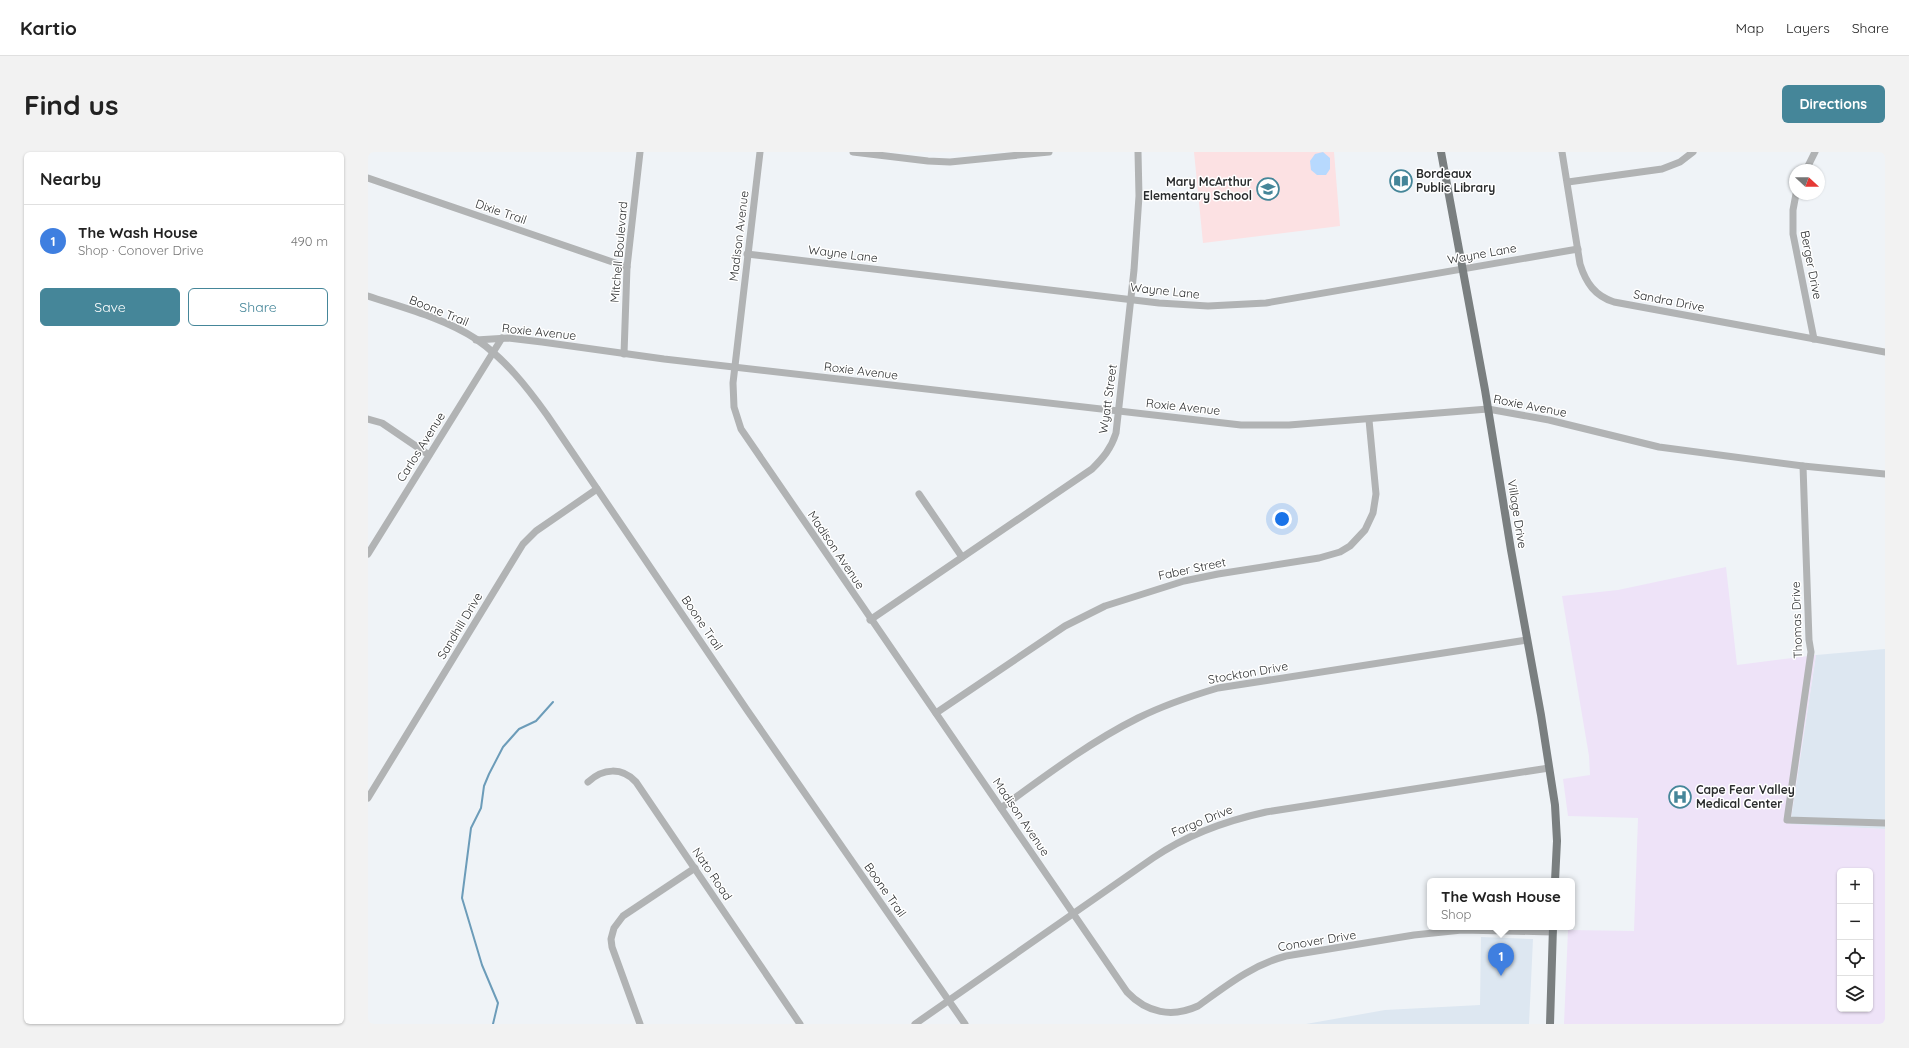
<!DOCTYPE html>
<meta charset="utf-8">
<style>
body{margin:0;font-family:Quicksand,sans-serif;background:#f2f2f2;color:#222}
.controls{position:absolute;right:12px;bottom:12px;display:grid;overflow:hidden;border-radius:6px;box-shadow:0 1px 3px #0004}
.controls button{width:36px;height:36px;display:grid;place-items:center;padding:0;border:0;border-bottom:1px solid #e0e0e0;background:#fff;color:#222;font:20px sans-serif}
.compass{position:absolute;left:1421px;top:12px;width:36px;height:36px;border-radius:50%;background:#fff;box-shadow:0 1px 3px #0004;rotate:111deg}
.you{position:absolute;left:914px;top:367px;width:14px;height:14px;margin:-10px;border:3px solid #fff;border-radius:50%;background:#1a73e8;box-shadow:0 0 0 6px #1a73e833}
.badge{display:grid;place-items:center;width:26px;height:26px;border-radius:50%;background:#458699;color:#fff;font-size:13px;font-weight:700}
.pin{position:absolute;translate:-50% -33px;filter:drop-shadow(0 1px 2px #0008)}
.pin::after{content:'';position:absolute;top:21px;width:14px;height:12px;background:inherit;clip-path:polygon(0 0,100% 0,50% 100%)}
.popup{position:absolute;left:1059px;top:726px;width:148px;height:52px;box-sizing:border-box;display:grid;place-content:center;border-radius:6px;background:#fff;filter:drop-shadow(0 1px 3px #0005);font-size:13px;white-space:nowrap;color:#767676}
.popup b{font-size:15px;color:#222}
.popup::after{content:'';position:absolute;left:50%;top:100%;margin-left:-8px;border:8px solid transparent;border-top-color:#fff}
.list{margin:0;padding:0;list-style:none}
h2{display:flex;justify-content:space-between;align-items:center;height:52px;margin:0;padding:0 16px;font-size:17px}
h2 small{font-size:13px;font-weight:400;color:#767676}
.list li{display:grid;grid-template-columns:26px 1fr auto;gap:12px;align-items:center;box-sizing:border-box;height:72px;padding:0 16px;border-top:1px solid #e0e0e0}
.list b{display:block;font-size:15px;white-space:nowrap}
.list p{margin:0;font-size:13px;white-space:nowrap;color:#767676}
.list em{font-size:13px;font-style:normal;color:#767676}
.actions{display:flex;gap:8px;padding:12px 16px}
.actions a{flex:1;padding:9px 0;border:1px solid #458699;border-radius:6px;text-align:center;font-size:14px;color:#458699}
.actions .main{background:#458699;color:#fff}
.icon{flex:none;width:22px;height:22px;fill:none;stroke:currentColor;stroke-width:2;stroke-linecap:round;stroke-linejoin:round}
.map{position:relative;flex:none;width:1517px;height:872px;overflow:hidden;border-radius:6px}
header{display:flex;align-items:center;gap:24px;box-sizing:border-box;height:56px;padding:0 20px;background:#fff;border-bottom:1px solid #e0e0e0}
header strong{font-size:19px}
nav{display:flex;gap:22px;margin-inline-start:auto;font-size:14px}
.intro{display:flex;align-items:center;justify-content:space-between;box-sizing:border-box;height:96px;padding:0 24px}
h1{margin:0;font-size:28px}
.button{padding:10px 18px;border-radius:6px;background:#458699;color:#fff;font-size:14px;font-weight:700}
main{display:flex;gap:24px;padding:0 24px}
aside{flex:1;background:#fff;border-radius:6px;box-shadow:0 1px 3px #0004}
.map>svg:first-child{display:block}
</style>
<header>
<strong>Kartio</strong>
<nav><a>Map</a><a>Layers</a><a>Share</a></nav>
</header>
<div class="intro"><h1>Find us</h1><a class="button">Directions</a></div>
<main>
<aside>
<h2>Nearby<small></small></h2>
<ul class="list">
<li><span class="badge" style="background:#3f7fe0">1</span><div><b>The Wash House</b><p>Shop · Conover Drive</p></div><em>490 m</em></li>
</ul>
<div class="actions"><a class="main">Save</a><a>Share</a></div>
</aside>
<div class="map">
<svg width="1517" height="872" viewBox="0 0 1517 872">
<rect width="100%" height="100%" fill="#eff3f7"/>
<g fill="#dde7f1">
<path d="M1517,497v180l-95,-4 26,-170z"/>
<path d="M1113,785l52,2 -4,85h-223l79,-14 95,-5z"/>
</g>
<path fill="#fce1e3" d="M826,0h140l6,74 -137,17z"/>
<path fill="#eee3f8" fill-rule="evenodd" d="M1358,415l11,98 79,-10 -26,169 95,5v195h-321l4,-94 66,1 4,-113 -70,-2 -5,-37 27,-4 -1,-19 -27,-160 56,-6zM1472,719h30v138h-30z"/>
<path fill="#b7d9fe" d="M955,0l7,6v11l-4,6h-9l-6,-5 -1,-9 5,-7z"/>
<g fill="none" stroke-linecap="round" stroke-linejoin="round">
<path stroke="#6c9cb9" stroke-width="2" d="M125,872l5,-21 -16,-38 -20,-67 9,-70 10,-20 3,-22 5,-12 14,-27 16,-18 17,-8 17,-19"/>
<g stroke="#b1b3b4" stroke-width="7">
<path d="M392,0l-27,231 1,24 7,22 386,563c20,21 45,26 71,14 28,-20 54,-41 88,-50l128,-21 48,-5 91,2"/>
<path d="M485,0l75,9 22,1 99,-10"/>
<path d="M1194,0l18,112c6,19 15,32 34,38l271,50"/>
<path d="M1438,18l9,-18"/>
<path d="M0,26l259,89"/>
<path d="M1200,30l94,-13 18,-7 13,-10"/>
<path d="M1428,42l-3,16v24l21,105"/>
<path d="M379,102l412,49 49,3 58,-3 312,-54"/>
<path d="M0,144c36,12 76,22 108,43 29,20 51,48 71,76l200,295 218,314"/>
<path d="M108,188l32,-2 34,4 122,17 577,66h48l199,-16 61,11 110,27 144,19 82,8"/>
<path d="M256,202l3,-87 13,-115"/>
<path d="M0,267l14,4 47,32"/>
<path d="M1435,314l6,174 2,12 -24,168 98,3"/>
<path d="M551,342l43,63"/>
<path d="M0,402l134,-216"/>
<path d="M502,468l222,-151c11,-11 19,-20 24,-36l18,-163 5,-74 -1,-44"/>
<path d="M568,561l129,-87 40,-20 79,-25 34,-7 101,-16 21,-6 10,-6 15,-16 8,-17 3,-19 -7,-74"/>
<path d="M220,630c15,-14 34,-15 48,0l164,242"/>
<path d="M0,646l155,-254 13,-13 61,-42"/>
<path d="M633,656c44,-32 89,-66 137,-90 26,-13 53,-22 80,-30l309,-48"/>
<path d="M272,872l-28,-77 -1,-8 3,-11 9,-12 72,-48"/>
<path d="M547,872l238,-166c35,-24 72,-37 113,-46l283,-44"/>
</g>
<g stroke="#7a7f80" stroke-width="8">
<path d="M1073,0l44,238 26,160 30,165 14,90 2,36 -2,40"/>
<path d="M1182,872l3,-97"/>
</g>
</g>
<defs>
<g id="library-ring" transform="scale(1.15)"><circle r="9.5" fill="#fff" stroke="#458699" stroke-width="1.5"/><path d="M-6-4Q-3-5.5-.7-3.5V5Q-3 3-6 4ZM6-4Q3-5.5 .7-3.5V5Q3 3 6 4Z" fill="#458699"/></g>
<g id="school-ring" transform="scale(1.15)"><circle r="9.5" fill="#fff" stroke="#458699" stroke-width="1.5"/><path d="M0-5L7-2L0 1L-7-2ZM-4 1L0 2.5L4 1V4Q0 6-4 4Z" fill="#458699"/></g>
<g id="hospital-ring" transform="scale(1.15)"><circle r="9.5" fill="#fff" stroke="#458699" stroke-width="1.5"/><path d="M-5-5h3v3.5h4V-5h3V5h-3V1.5h-4V5h-3Z" fill="#458699"/></g>
</defs>
<g fill-rule="evenodd">
<use href="#library-ring" x="1033" y="29"/>
<use href="#school-ring" x="900" y="37"/>
<use href="#hospital-ring" x="1312" y="645"/>
</g>
<g text-anchor="middle" stroke-width="3" stroke-linejoin="round" paint-order="stroke">
<g font-size="12" font-weight="bold" fill="#2a2c2d" stroke="#fff" text-anchor="start">
<text x="1048" y="26">Bordeaux<tspan x="1048" dy="14">Public Library</tspan></text>
<text x="884" y="34" text-anchor="end">Mary McArthur<tspan x="884" dy="14">Elementary School</tspan></text>
<text x="1328" y="642">Cape Fear Valley<tspan x="1328" dy="14">Medical Center</tspan></text>
</g>
<g font-size="12" fill="#2a2c2d" stroke="#fff">
<text transform="translate(133 60) rotate(19)" y="4">Dixie Trail</text>
<text transform="translate(371 84) rotate(-83)" y="4">Madison Avenue</text>
<text transform="translate(251 100) rotate(-85)" y="4">Mitchell Boulevard</text>
<text transform="translate(475 102) rotate(7)" y="4">Wayne Lane</text>
<text transform="translate(1114 102) rotate(-10)" y="4">Wayne Lane</text>
<text transform="translate(1443 113) rotate(79)" y="4">Berger Drive</text>
<text transform="translate(797 139) rotate(6)" y="4">Wayne Lane</text>
<text transform="translate(1301 149) rotate(11)" y="4">Sandra Drive</text>
<text transform="translate(71 159) rotate(22)" y="4">Boone Trail</text>
<text transform="translate(171 180) rotate(6)" y="4">Roxie Avenue</text>
<text transform="translate(493 219) rotate(7)" y="4">Roxie Avenue</text>
<text transform="translate(740 247) rotate(-82)" y="4">Wyatt Street</text>
<text transform="translate(1162 254) rotate(11)" y="4">Roxie Avenue</text>
<text transform="translate(815 255) rotate(6)" y="4">Roxie Avenue</text>
<text transform="translate(53 295) rotate(-58)" y="4">Carlos Avenue</text>
<text transform="translate(1149 362) rotate(81)" y="4">Village Drive</text>
<text transform="translate(468 398) rotate(56)" y="4">Madison Avenue</text>
<text transform="translate(824 417) rotate(-12)" y="4">Faber Street</text>
<text transform="translate(1429 468) rotate(-92)" y="4">Thomas Drive</text>
<text transform="translate(334 471) rotate(56)" y="4">Boone Trail</text>
<text transform="translate(92 474) rotate(-59)" y="4">Sandhill Drive</text>
<text transform="translate(880 521) rotate(-10)" y="4">Stockton Drive</text>
<text transform="translate(653 665) rotate(56)" y="4">Madison Avenue</text>
<text transform="translate(834 669) rotate(-22)" y="4">Fargo Drive</text>
<text transform="translate(344 722) rotate(56)" y="4">Nato Road</text>
<text transform="translate(517 738) rotate(55)" y="4">Boone Trail</text>
<text transform="translate(949 789) rotate(-9)" y="4">Conover Drive</text>
</g>
</g>
</svg>
<div class="controls">
<button>+</button>
<button>−</button>
<button><svg class="icon" aria-label="locate" viewBox="0 0 24 24"><circle cx="12" cy="12" r="6"/><path d="M12 2v4M12 18v4M2 12h4M18 12h4"/></svg></button>
<button><svg class="icon" aria-label="layers" viewBox="0 0 24 24"><path d="M12 4l9 5-9 5-9-5zM3 14l9 5 9-5"/></svg></button>
</div>
<svg class="compass" viewBox="-18 -18 36 36"><path d="M0-13l5 13h-10z" fill="#e53935"/><path d="M0 13l5-13h-10z" fill="#767676"/></svg>
<div class="you"></div>
<div class="pin badge" style="left:1133px;top:824px;background:#3f7fe0">1</div>
<div class="popup"><b>The Wash House</b>Shop</div>
</div>
</main>
